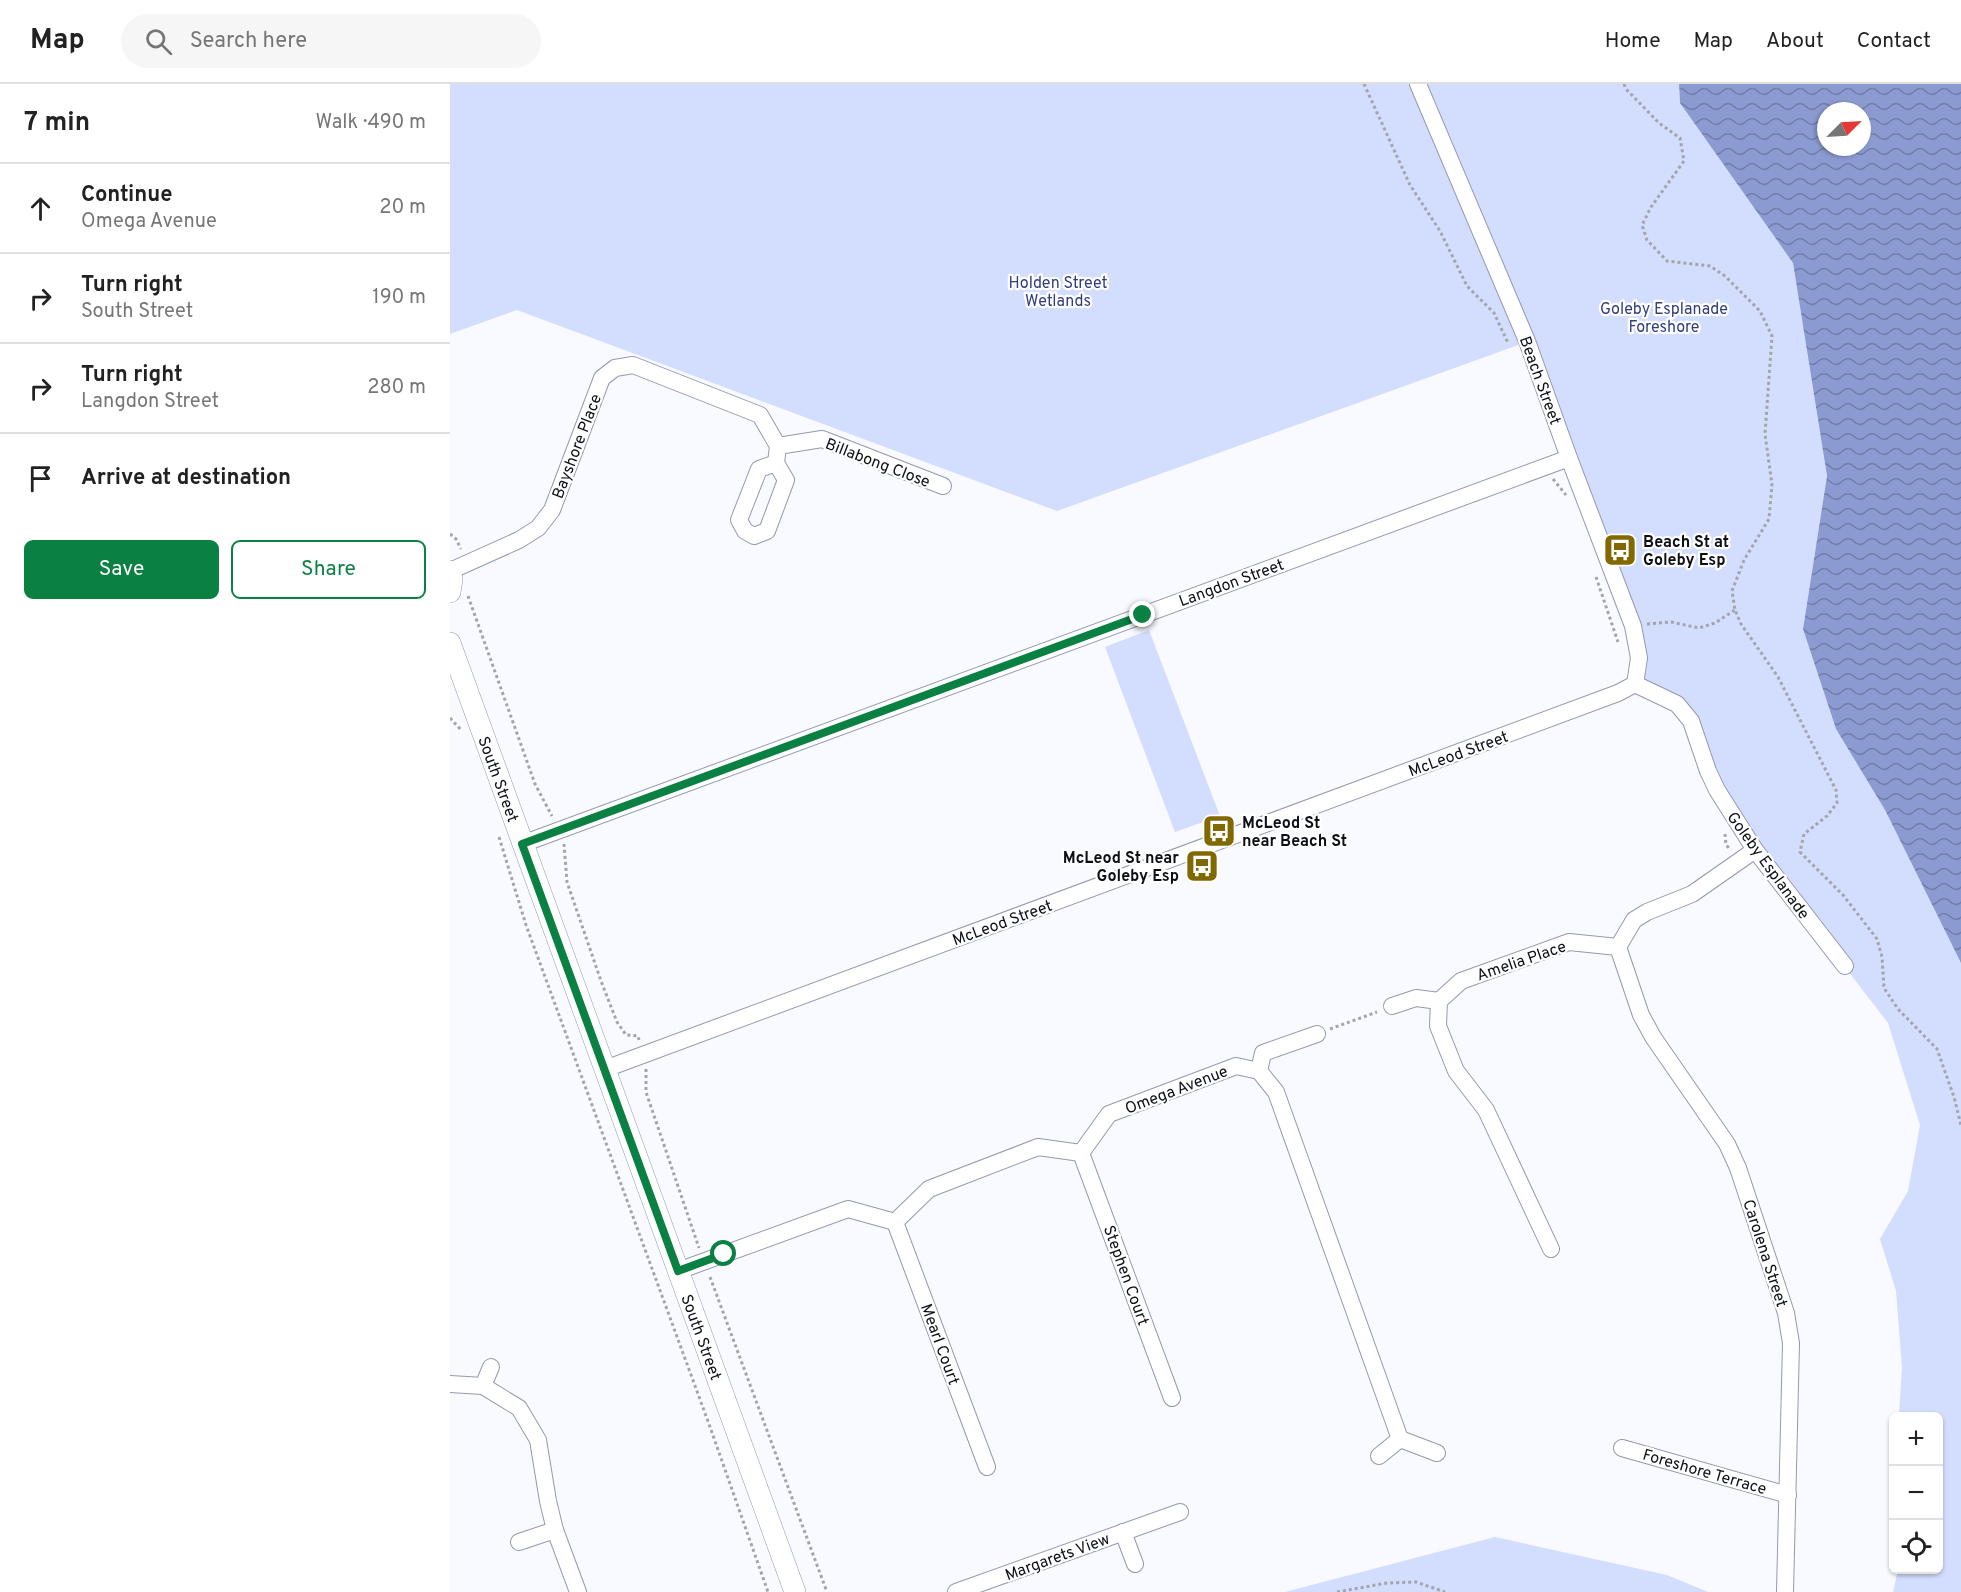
<!DOCTYPE html>
<meta charset="utf-8">
<style>
body{margin:0;font-family:Overpass,sans-serif;background:#f6f6f6;color:#222}
.controls{position:absolute;right:18px;bottom:18px;display:grid;overflow:hidden;border-radius:9px;box-shadow:0 2px 4px #0004}
.controls button{width:54px;height:54px;display:grid;place-items:center;padding:0;border:0;border-bottom:2px solid #e0e0e0;background:#fff;color:#222;font:30px sans-serif}
.compass{position:absolute;left:1367px;top:18px;width:54px;height:54px;border-radius:50%;background:#fff;box-shadow:0 2px 4px #0004;rotate:66deg}
.stop{position:absolute;width:18px;height:18px;margin:-14px;border:4px solid #0b8043;border-radius:50%;background:#fff}
.stop.end{background:#0b8043;border-color:#fff;box-shadow:0 2px 6px #0008}
.list{margin:0;padding:0;list-style:none}
h2{display:flex;justify-content:space-between;align-items:center;height:78px;margin:0;padding:0 24px;font-size:26px}
h2 small{font-size:20px;font-weight:400;color:#767676}
.list li{display:grid;grid-template-columns:39px 1fr auto;gap:18px;align-items:center;box-sizing:border-box;height:90px;padding:0 24px;border-top:2px solid #e0e0e0}
.list b{display:block;font-size:22px;white-space:nowrap}
.list p{margin:0;font-size:20px;white-space:nowrap;color:#767676}
.list em{font-size:20px;font-style:normal;color:#767676}
.actions{display:flex;gap:12px;padding:18px 24px}
.actions a{flex:1;padding:14px 0;border:2px solid #0b8043;border-radius:9px;text-align:center;font-size:21px;color:#0b8043}
.actions .main{background:#0b8043;color:#fff}
.icon{flex:none;width:33px;height:33px;fill:none;stroke:currentColor;stroke-width:2;stroke-linecap:round;stroke-linejoin:round}
.map{position:relative;flex:none;width:1511px;height:1508px;overflow:hidden}
header{display:flex;align-items:center;gap:36px;box-sizing:border-box;height:84px;padding:0 30px;background:#fff;border-bottom:2px solid #e0e0e0}
header strong{font-size:28px}
nav{display:flex;gap:33px;margin-inline-start:auto;font-size:21px}
.search{width:420px;height:54px;background:#f6f6f6;display:flex;align-items:center;gap:15px;box-sizing:border-box;padding:0 21px;border-radius:33px;color:#767676;font-size:22px}
main{display:flex}
aside{flex:1;background:#fff}
.map>svg:first-child{display:block}
</style>
<header>
<strong>Map</strong>
<div class="search"><svg class="icon" aria-label="search" viewBox="0 0 24 24"><circle cx="10" cy="10" r="6"/><path d="M15 15l6 6"/></svg>Search here</div>
<nav><a>Home</a><a>Map</a><a>About</a><a>Contact</a></nav>
</header>
<main>
<aside>
<h2>7 min<small>Walk · 490 m</small></h2>
<ul class="list">
<li><svg class="icon" aria-label="ahead" viewBox="0 0 24 24"><path d="M12 20V5M6 11l6-6 6 6"/></svg><div><b>Continue</b><p>Omega Avenue</p></div><em>20 m</em></li>
<li><svg class="icon" aria-label="right" viewBox="0 0 24 24"><path d="M7 20v-9h11M14 6l5 5-5 5"/></svg><div><b>Turn right</b><p>South Street</p></div><em>190 m</em></li>
<li><svg class="icon" aria-label="right" viewBox="0 0 24 24"><path d="M7 20v-9h11M14 6l5 5-5 5"/></svg><div><b>Turn right</b><p>Langdon Street</p></div><em>280 m</em></li>
<li><svg class="icon" aria-label="arrive" viewBox="0 0 24 24"><path d="M6 21V4h12l-3 4 3 4H6"/></svg><div><b>Arrive at destination</b></div></li>
</ul>
<div class="actions"><a class="main">Save</a><a>Share</a></div>
</aside>
<div class="map">
<svg width="1511" height="1508" viewBox="0 0 1511 1508">
<defs>
<pattern id="water-waves" width="16" height="10" patternUnits="userSpaceOnUse" patternTransform="scale(1.5)"><rect width="16" height="10" fill="#8b9bd1"/><path d="M0 5q4-4 8 0t8 0" fill="none" stroke="#707da9"/></pattern>
</defs>
<rect width="100%" height="100%" fill="#f8faff"/>
<g fill="#d3ddfd">
<path d="M0,0h1229l1,19 113,160 34,213 -24,153 33,100 49,81 76,153v629h-68l5,-22h40v-154h-39l3,-48 -6,-77 -16,-52 28,-48 12,-66 -32,-102 -133,-173 -64,-129 -56,-37 4,-26 -112,-316 -470,169 -540,-201 -67,24z"/>
<path d="M699,546l71,186 -45,16 -70,-185z"/>
<path d="M1045,1453l172,38 41,17h-423z"/>
</g>
<path fill="url(#water-waves)" fill-rule="evenodd" d="M1229,0h282v879l-76,-153 -49,-81 -33,-100 24,-153 -34,-213 -113,-160zM1376,27h36v36h-36z"/>
<g fill="none" stroke-linecap="round" stroke-linejoin="round">
<g stroke="#939aaf" stroke-width="18">
<g id="minor">
<path d="M968,0l109,257 42,117 64,168 6,32 -4,26"/>
<path d="M328,362l44,-7 121,47"/>
<path d="M0,487l69,-31 19,-12 14,-18 50,-132 13,-10 18,-3 127,50 18,31 -2,17 10,17 -19,51 -13,5 -9,-5 -6,-11 20,-51 17,-6"/>
<path d="M1185,600l42,20 14,17 17,50 9,19 38,60 90,116"/>
<path d="M72,760l1047,-386"/>
<path d="M1168,863l23,68 12,22 74,107 11,24 48,145 5,30 -6,249"/>
<path d="M942,922l24,-8 23,3"/>
<path d="M155,985l1013,-376 17,-9"/>
<path d="M809,987l4,-18 54,-19"/>
<path d="M631,1069l91,245"/>
<path d="M445,1138l92,245"/>
<path d="M1101,1165l-65,-139 -30,-39 -18,-45 1,-25 22,-20 108,-39 49,5 16,-27 13,-8 45,-18 63,-44"/>
<path d="M228,1187l170,-62 47,13 34,-33 109,-42 43,6 28,-39 127,-48 23,5 17,21 124,347"/>
<path d="M0,1300l33,2 36,22 19,32 10,61 7,29 23,62"/>
<path d="M33,1302l8,-19"/>
<path d="M1172,1364l166,47"/>
<path d="M929,1372l21,-17 37,14"/>
<path d="M673,1448l12,32"/>
<path d="M69,1458l36,-12"/>
<path d="M506,1508l224,-80"/>
</g>
</g>
<g stroke="#939aaf" stroke-width="22">
<g id="tertiary">
<path d="M0,487l2,8 -2,13"/>
<path d="M0,559l345,949"/>
</g>
</g>
<g stroke="#a3a5ab" stroke-width="3" stroke-dasharray="3 3" stroke-linecap="butt">
<path d="M914,0l46,101 30,46 27,55 27,27 14,30"/>
<path d="M1174,0l2,5 33,34 21,15 4,23 -33,46 -9,18 5,15 20,21 43,5 15,10 35,35 12,25 -7,98 7,51 -3,34 -25,41 -12,31 3,19 6,14 37,53 58,113 1,13 -10,13 -23,18 -4,18 43,43 34,44 5,18 2,31 14,21 39,40 17,48 7,28"/>
<path d="M1103,395l13,16"/>
<path d="M0,450l6,5 5,10"/>
<path d="M1146,493l22,65"/>
<path d="M18,512l67,188 17,32"/>
<path d="M1197,540l24,-2 28,6 16,-5 20,-13"/>
<path d="M0,634l11,12"/>
<path d="M1275,750l1,11 5,5"/>
<path d="M49,753l27,88 183,499 59,168"/>
<path d="M114,760l3,38 34,99 16,41 9,13 12,1 1,4"/>
<path d="M880,945l47,-17"/>
<path d="M196,985v23l53,156"/>
<path d="M260,1193l117,315"/>
<path d="M887,1508l50,-9 29,-1 29,10"/>
</g>
<use href="#minor" stroke="#fff" stroke-width="16"/>
<use href="#tertiary" stroke="#fff" stroke-width="21"/>
</g>
<g fill="none" stroke-linecap="round" stroke-linejoin="round">
<path stroke="#0b8043" stroke-width="8" d="M274,1170l-46,17 -156,-427 621,-229"/>
</g>
<defs>
<g id="bus-square" transform="scale(1.725)"><rect x="-9" y="-9" width="18" height="18" rx="4" fill="#826800" stroke="#fff"/><path d="M-5-6H5V4H4V6H2V4H-2V6H-4V4H-5ZM-3.5-4V0h7V-4ZM-3.5 1.2v1.5H-2V1.2ZM2 1.2v1.5H3.5V1.2Z" fill="#fff"/></g>
</defs>
<g fill-rule="evenodd">
<use href="#bus-square" x="1170" y="466"/>
<use href="#bus-square" x="769" y="747"/>
<use href="#bus-square" x="752" y="782"/>
</g>
<g text-anchor="middle" stroke-width="4.5" stroke-linejoin="round" paint-order="stroke">
<g font-size="16" fill="#303d7f" stroke="#fff">
<text x="608" y="204">Holden Street<tspan x="608" dy="18">Wetlands</tspan></text>
<text x="1214" y="230">Goleby Esplanade<tspan x="1214" dy="18">Foreshore</tspan></text>
</g>
<g font-size="16" fill="#0c0f16" stroke="#fff">
<text transform="translate(1091 296) rotate(70)" y="6">Beach Street</text>
<text transform="translate(126 362) rotate(-69)" y="6">Bayshore Place</text>
<text transform="translate(428 378) rotate(21)" y="6">Billabong Close</text>
<text transform="translate(781 498) rotate(-20)" y="6">Langdon Street</text>
<text transform="translate(1008 669) rotate(-20)" y="6">McLeod Street</text>
<text transform="translate(49 695) rotate(70)" y="6">South Street</text>
<text transform="translate(1319 781) rotate(54)" y="6">Goleby Esplanade</text>
<text transform="translate(552 838) rotate(-20)" y="6">McLeod Street</text>
<text transform="translate(1071 876) rotate(-19)" y="6">Amelia Place</text>
<text transform="translate(726 1005) rotate(-21)" y="6">Omega Avenue</text>
<text transform="translate(1316 1169) rotate(72)" y="6">Carolena Street</text>
<text transform="translate(677 1191) rotate(70)" y="6">Stephen Court</text>
<text transform="translate(252 1253) rotate(70)" y="6">South Street</text>
<text transform="translate(491 1260) rotate(70)" y="6">Mearl Court</text>
<text transform="translate(1255 1387) rotate(16)" y="6">Foreshore Terrace</text>
<text transform="translate(607 1472) rotate(-20)" y="6">Margarets View</text>
</g>
<g font-size="16" font-weight="bold" fill="#0c0f16" stroke="#fff" text-anchor="start">
<text x="1193" y="463">Beach St at<tspan x="1193" dy="18">Goleby Esp</tspan></text>
<text x="792" y="744">McLeod St<tspan x="792" dy="18">near Beach St</tspan></text>
<text x="729" y="779" text-anchor="end">McLeod St near<tspan x="729" dy="18">Goleby Esp</tspan></text>
</g>
</g>
</svg>
<div class="controls">
<button>+</button>
<button>−</button>
<button><svg class="icon" aria-label="locate" viewBox="0 0 24 24"><circle cx="12" cy="12" r="6"/><path d="M12 2v4M12 18v4M2 12h4M18 12h4"/></svg></button>
</div>
<svg class="compass" viewBox="-18 -18 36 36"><path d="M0-13l5 13h-10z" fill="#e53935"/><path d="M0 13l5-13h-10z" fill="#767676"/></svg>
<div class="stop" style="left:274px;top:1170px"></div>
<div class="stop end" style="left:693px;top:531px"></div>
</div>
</main>
